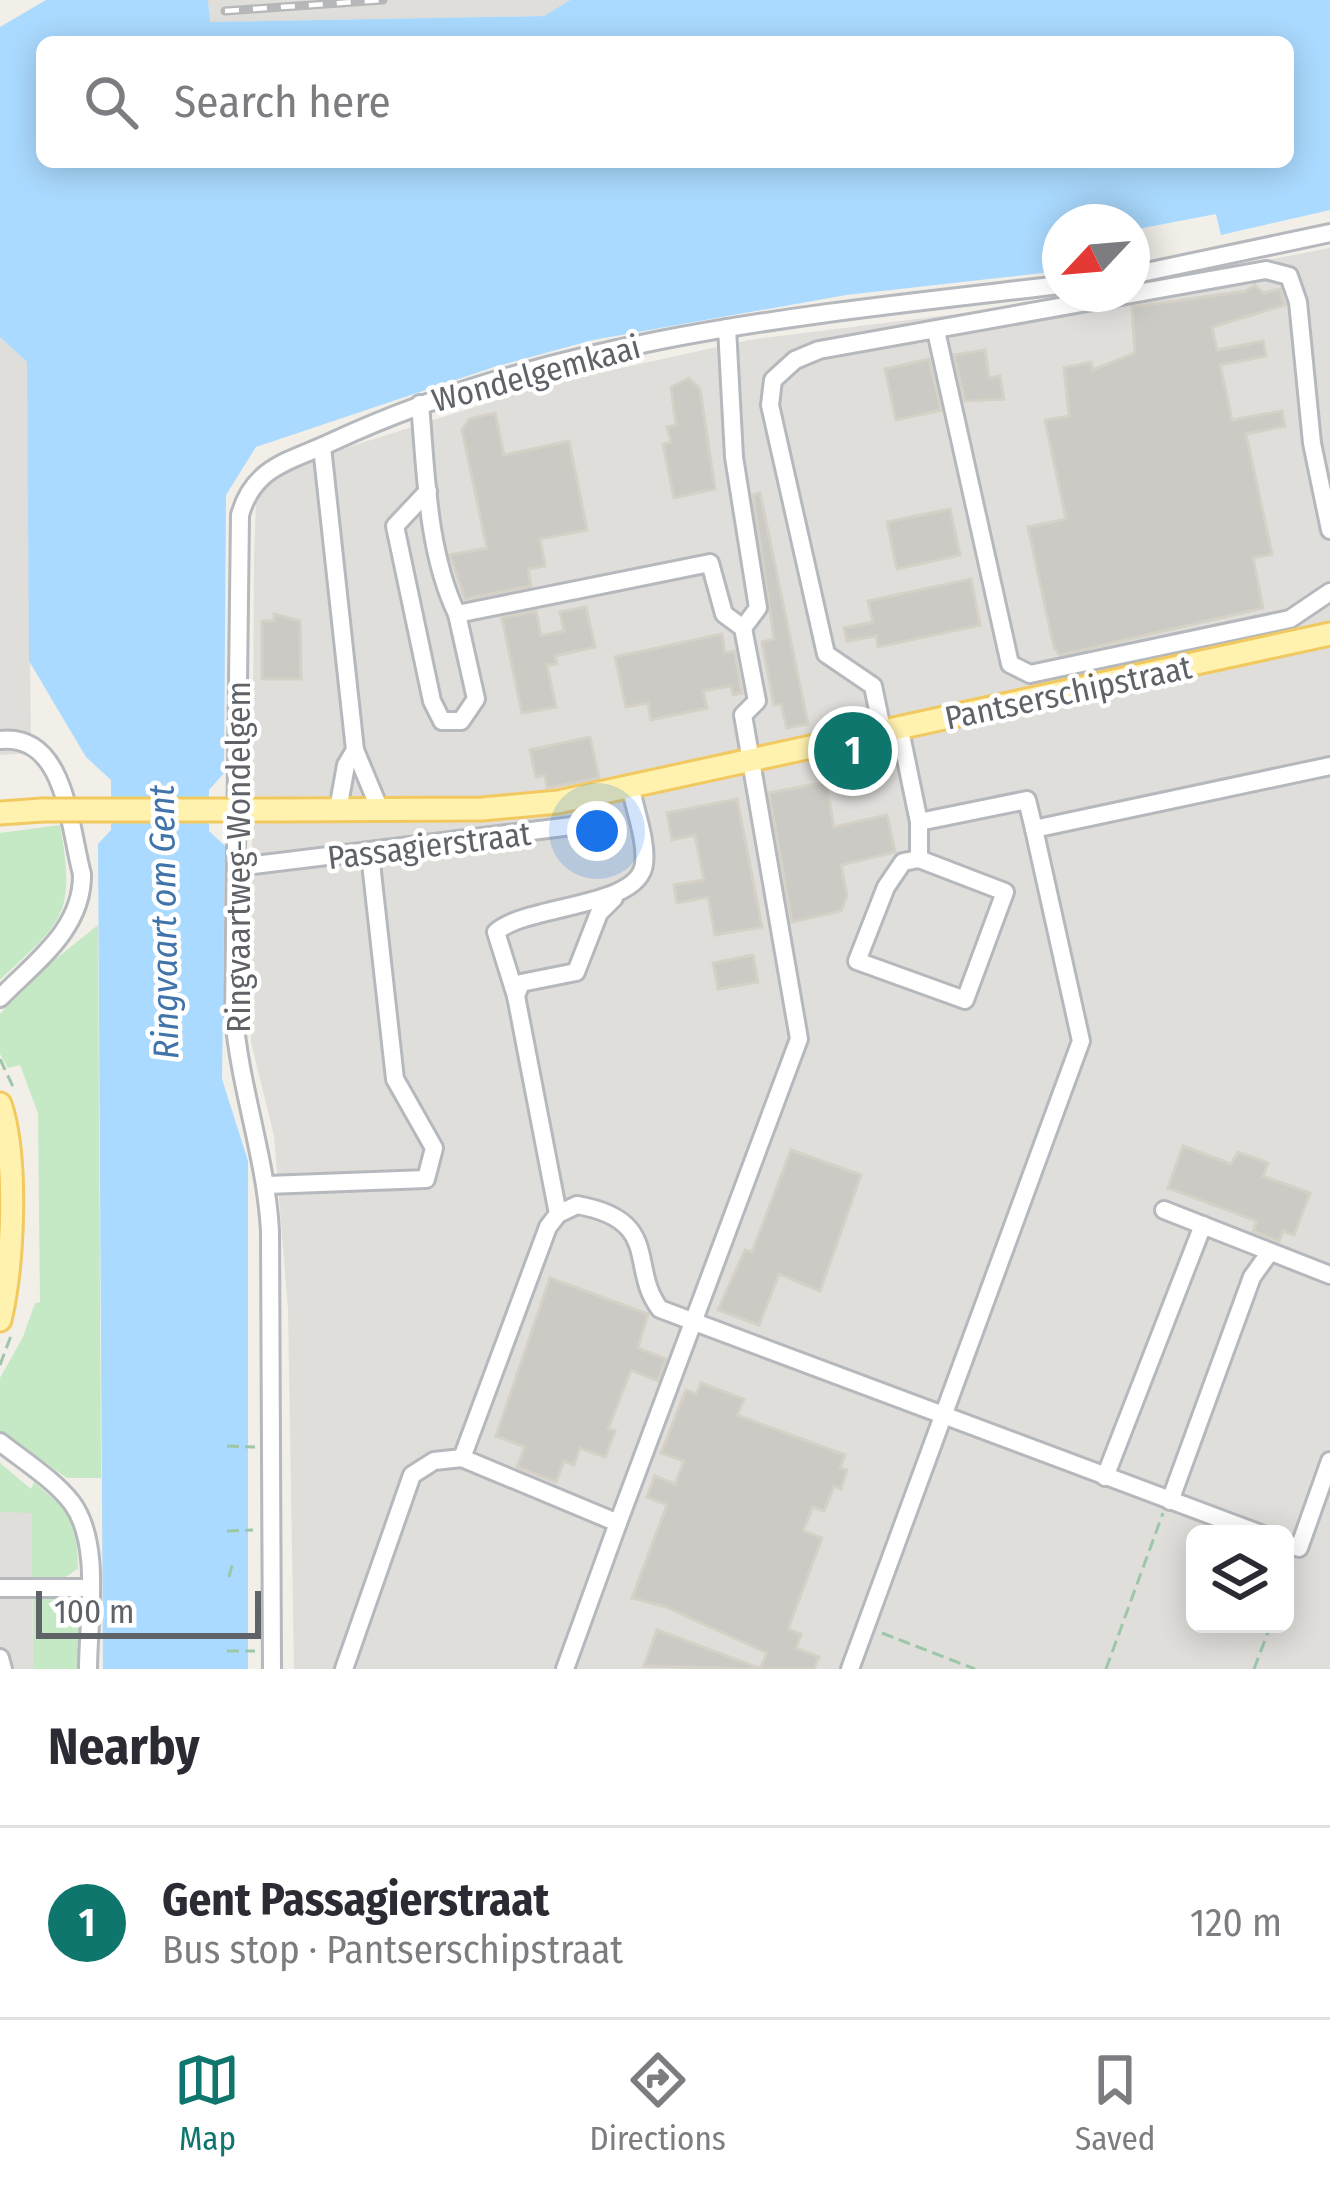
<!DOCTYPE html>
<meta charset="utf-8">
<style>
body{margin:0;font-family:"Fira Sans Condensed",sans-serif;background:#f7f7f7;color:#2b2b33}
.controls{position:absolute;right:36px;bottom:36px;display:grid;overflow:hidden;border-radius:18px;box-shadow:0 6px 30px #0003}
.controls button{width:108px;height:108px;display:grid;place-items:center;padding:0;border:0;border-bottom:3px solid #e1e1e2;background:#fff;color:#2b2b33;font:60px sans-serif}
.compass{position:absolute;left:1042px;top:204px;width:108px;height:108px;border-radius:50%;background:#fff;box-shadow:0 6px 30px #0003;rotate:244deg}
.scale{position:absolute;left:36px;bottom:30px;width:225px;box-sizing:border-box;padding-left:12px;border:6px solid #5f6368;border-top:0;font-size:33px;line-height:42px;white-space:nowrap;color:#5f6368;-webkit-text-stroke:9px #fff;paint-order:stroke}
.you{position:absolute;left:597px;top:831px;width:42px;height:42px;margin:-30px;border:9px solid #fff;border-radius:50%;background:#1a73e8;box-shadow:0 0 0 18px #1a73e833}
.badge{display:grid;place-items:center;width:78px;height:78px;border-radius:50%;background:#0f766e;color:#fff;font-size:39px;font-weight:700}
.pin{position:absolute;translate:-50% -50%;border:6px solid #fff;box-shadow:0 3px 12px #0006}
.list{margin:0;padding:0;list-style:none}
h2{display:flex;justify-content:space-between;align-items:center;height:156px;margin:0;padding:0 48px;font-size:51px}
h2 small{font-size:39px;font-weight:400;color:#7c7c81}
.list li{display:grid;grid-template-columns:78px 1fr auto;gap:36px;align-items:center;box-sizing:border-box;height:192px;padding:0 48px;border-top:3px solid #e1e1e2}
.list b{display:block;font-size:45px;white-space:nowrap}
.list p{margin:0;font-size:39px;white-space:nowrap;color:#7c7c81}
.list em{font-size:39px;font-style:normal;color:#7c7c81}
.icon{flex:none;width:66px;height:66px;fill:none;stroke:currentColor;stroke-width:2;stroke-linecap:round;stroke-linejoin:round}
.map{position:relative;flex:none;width:1330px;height:1669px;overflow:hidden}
.search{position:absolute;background:#fff;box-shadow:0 6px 30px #0003;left:36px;right:36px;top:36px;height:132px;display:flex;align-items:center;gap:30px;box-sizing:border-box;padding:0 42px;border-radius:18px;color:#7c7c81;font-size:45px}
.sheet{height:348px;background:#fff}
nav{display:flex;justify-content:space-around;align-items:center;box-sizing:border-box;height:168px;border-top:3px solid #e1e1e2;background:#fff;font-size:33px;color:#7c7c81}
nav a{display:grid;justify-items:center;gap:6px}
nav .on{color:#0f766e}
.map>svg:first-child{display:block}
</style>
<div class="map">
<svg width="1330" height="1669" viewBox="0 0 1330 1669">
<rect width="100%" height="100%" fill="#f1efe8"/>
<g fill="#e0deda" fill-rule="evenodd">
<path d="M208,0h362l-26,16 -335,6z"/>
<path d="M1330,248v1421h-1036l-6,-359 -14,-174 -23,-94 3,-482 2,-56 6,-12 27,-26 255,-81 205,-45 294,-37zM1195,1534h90v90h-90z"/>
<path d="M0,337l27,25 4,391 -31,2z"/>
<path d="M0,1512h32l1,157h-33z"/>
</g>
<g fill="#c5e8c5">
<path d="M60,825c16,90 4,95 -60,155v-147z"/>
<path d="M98,925l3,553h-34l-67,-47v-53l23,-41 12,-34 5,-1 -2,-189 -18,-48 -12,3 -8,-14v-40l42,-44z"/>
<path d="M0,1463l31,26 3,-7 42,37 2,50 -16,10 -30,1v-67l-32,-1z"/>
<path d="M33,1599h35l11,13 1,57h-47z"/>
</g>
<path fill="#aadaff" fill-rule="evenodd" d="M46,0h162l2,22 334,-6 26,-16h760v210l-109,25 -5,-21 -84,16v-8h-72v49l-214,24 -253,45 -99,27 -238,80 -30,48 -2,278 -15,17v41l16,15 -3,233 26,82v508h-145l-5,-825 13,-14v-50l-25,-23 -57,-96 -2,-299 -27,-25v-310zM42,42h1246v120h-1246z"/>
<g fill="#cccac5" stroke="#d6d1c6" stroke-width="3">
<path d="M1255,285l8,8 17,-4 5,16 -73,22 5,23 46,-9 3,15 -46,9 12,55 50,-9 3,15 -39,8 26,120 -19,4 10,50 -203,47 -6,-8 -26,-120 38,-8 -21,-99 24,-4 -5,-48 27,-6 2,8 42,-17 -3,-46 114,-16z"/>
<path d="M985,350l4,28 11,-2 4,23 -39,2 -11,-46z"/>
<path d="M929,359l12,51 -45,10 -11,-51z"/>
<path d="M689,378l11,11 15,100 -41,9 -11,-54 8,-2 -4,-15 9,-2 -5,-38z"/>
<path d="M495,413l9,42 65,-14 18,89 -47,9 5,27 -17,3 3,17 -66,13 -15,-44 37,-7 -25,-118 7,-11z"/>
<path d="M760,493l48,231 -21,4 -6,-24 -7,1 -12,-63 12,-3 -21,-144z"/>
<path d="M950,509l10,46 -63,14 -10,-47z"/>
<path d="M971,579l9,46 -102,22 -2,-11 -29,5 -3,-13 29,-6 -5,-21z"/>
<path d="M586,607l9,40 -40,9 2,8 -10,1 9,42 -34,6 -20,-95 34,-7 5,25 23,-5 -4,-19z"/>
<path d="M274,614l26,7 1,58h-39v-58h12z"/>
<path d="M722,634l3,19 9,-2 8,42 -9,2 -2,-9 -28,5 4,17 -56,12 -3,-17 -22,4 -11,-50z"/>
<path d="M590,737l9,41 -52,10 -2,-13 -9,2 -6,-27z"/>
<path d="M826,782l8,45 53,-12 8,37 -54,13 6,31 -6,15 -49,11 -23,-129z"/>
<path d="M737,799l25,128 -47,8 -7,-38 -31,6 -3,-18 30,-5 -9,-45 -23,5 -5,-27z"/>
<path d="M753,955l5,27 -40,7 -5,-26z"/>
<path d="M1183,1146l48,18 7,-12 30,11 -5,13 47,17 -16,42 -11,-4 -4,10 -26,-10 4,-10 -89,-33z"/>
<path d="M791,1150l70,25 -41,116 -41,-17 -20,51 -41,-15 27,-60 7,2z"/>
<path d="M550,1278l98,36 -10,34 28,11 -8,22 -27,-11 -23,59 7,2 -10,26 -25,-9 -6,17 -10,-4 -8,21 -39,-15 8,-20 -29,-11z"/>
<path d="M701,1383l43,16 -7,16 108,40 -5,13 7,2 -6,19 -7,-3 -10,25 -11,-4 -10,24 19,7 -34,91 13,5 -5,14 23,9 -5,12h-54l7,-16 -101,-46 -34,-9 35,-93 -20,-8 8,-21 20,8 9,-23 -23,-8 25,-63 10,4z"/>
<path d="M657,1630l102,38 -1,1 -114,-3z"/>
</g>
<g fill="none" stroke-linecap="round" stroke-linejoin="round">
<g stroke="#b5b8bc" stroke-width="22">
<g id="minor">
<path d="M1132,275l198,-42"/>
<path d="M727,328l7,129 24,151 -15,20"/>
<path d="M936,331l74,333 20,10 260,-55 40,-27"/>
<path d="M420,404c6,68 7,148 37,210l253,-51 14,51 19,14 14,73 -14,14 56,324 -181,484"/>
<path d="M322,447l33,303 25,60"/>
<path d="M428,491l-33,35 37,175 10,20h19l15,-22 -19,-85"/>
<path d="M900,730l19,92"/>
<path d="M883,734l-10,-48 -47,-32 -56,-249 3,-25 22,-20 24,-10 447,-80 23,6 9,26 14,141 18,87"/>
<path d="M0,740c66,-7 69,86 82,134 1,55 -47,88 -82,124"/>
<path d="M338,810l8,-45 9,-15"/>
<path d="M919,859l86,33 -40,108 -108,-39 29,-74 17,-25 16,-3v-37l108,-22 7,29"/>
<path d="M238,867l334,-41 25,-9 2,-22"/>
<path d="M516,996l5,-13 55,-11 23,-59 15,-15"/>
<path d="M267,1185l159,-6 8,-31 -39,-69 -25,-225"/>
<path d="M1164,1210l166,65"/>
<path d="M558,1214l-42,-218 -20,-64c32,-28 143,-24 148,-68 3,-23 -9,-53 -13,-75"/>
<path d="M0,1442c24,19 53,37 72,61 30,41 16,117 16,166"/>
<path d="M1105,1477l98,-252"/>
<path d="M1170,1501l82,-224 18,-25"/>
<path d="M1285,1543l14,5 31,-87"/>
<path d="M0,1588h88"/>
<path d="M0,1658l3,11"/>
<path d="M272,1669l-2,-438c-4,-73 -30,-142 -36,-215l6,-501c14,-50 52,-54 94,-74 227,-105 481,-127 726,-156"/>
<path d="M344,1669l68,-194 22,-14 28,-3"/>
<path d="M565,1669l53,-146 -156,-65 86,-231 10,-13 19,-9c86,15 51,63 83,104l601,225"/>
<path d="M850,1669l231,-628 -47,-212 296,-63"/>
</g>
</g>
<g stroke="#f2c960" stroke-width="27">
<g id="major">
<path d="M280,810l202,-1 76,-7 772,-168"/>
<path d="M0,813l42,-3"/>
<path d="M0,1104c18,53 13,161 0,216"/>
</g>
</g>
<g stroke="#9cc7a9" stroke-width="3" stroke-dasharray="12 6" stroke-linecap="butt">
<path d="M0,1059l15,32"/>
<path d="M0,1365l12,-32"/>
<path d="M227,1446l28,1"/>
<path d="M227,1531l26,-1"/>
<path d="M229,1577l3,-12"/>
<path d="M1285,1585l8,-21"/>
<path d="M882,1633l93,36"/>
<path d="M227,1651h28"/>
<path d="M1106,1669l57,-156"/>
<path d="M1254,1669l17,-45"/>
</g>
<use href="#minor" stroke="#fff" stroke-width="16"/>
<use href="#major" stroke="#fff2af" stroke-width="21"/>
<g stroke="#b6b7b8" stroke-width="9">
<path id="rail" d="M225,11l158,-11"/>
</g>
<use href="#rail" stroke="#fff" stroke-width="4.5" stroke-dasharray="14" stroke-linecap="butt"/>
<g stroke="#f2c960" stroke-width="27" stroke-linecap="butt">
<path id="major-bridge" d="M42,810h238"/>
</g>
<use href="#major-bridge" stroke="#fff2af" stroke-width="21"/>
</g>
<g text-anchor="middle" stroke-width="9" stroke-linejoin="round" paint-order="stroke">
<g font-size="33" fill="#5f6368" stroke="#fff">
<text transform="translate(536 373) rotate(-15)" y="12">Wondelgemkaai</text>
<text transform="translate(1068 692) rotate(-12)" y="12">Pantserschipstraat</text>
<text transform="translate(429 845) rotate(-7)" y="12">Passagierstraat</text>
<text transform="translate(238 857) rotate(-90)" y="12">Ringvaartweg-Wondelgem</text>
</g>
<g font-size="36" font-style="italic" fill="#4174aa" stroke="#fff">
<text transform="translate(163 922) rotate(-91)" y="13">Ringvaart om Gent</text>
</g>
</g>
</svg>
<div class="controls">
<button><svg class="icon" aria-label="layers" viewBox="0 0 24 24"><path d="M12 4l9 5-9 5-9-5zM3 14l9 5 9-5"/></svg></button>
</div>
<svg class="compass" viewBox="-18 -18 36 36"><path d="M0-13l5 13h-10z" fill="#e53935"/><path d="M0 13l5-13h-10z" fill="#7c7c81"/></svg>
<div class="scale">100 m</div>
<div class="you"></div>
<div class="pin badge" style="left:853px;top:751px">1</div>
<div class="search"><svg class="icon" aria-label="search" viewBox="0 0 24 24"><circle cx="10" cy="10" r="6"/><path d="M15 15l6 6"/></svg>Search here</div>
</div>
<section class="sheet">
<h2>Nearby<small></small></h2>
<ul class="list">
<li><span class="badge">1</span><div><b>Gent Passagierstraat</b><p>Bus stop · Pantserschipstraat</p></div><em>120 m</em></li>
</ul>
</section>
<nav>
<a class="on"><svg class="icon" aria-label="map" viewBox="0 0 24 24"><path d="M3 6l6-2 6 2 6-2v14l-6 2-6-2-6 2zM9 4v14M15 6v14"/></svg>Map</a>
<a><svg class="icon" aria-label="directions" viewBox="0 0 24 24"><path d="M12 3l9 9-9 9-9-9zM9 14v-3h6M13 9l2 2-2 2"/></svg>Directions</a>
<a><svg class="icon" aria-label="saved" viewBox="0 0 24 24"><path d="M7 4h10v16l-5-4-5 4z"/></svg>Saved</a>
</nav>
